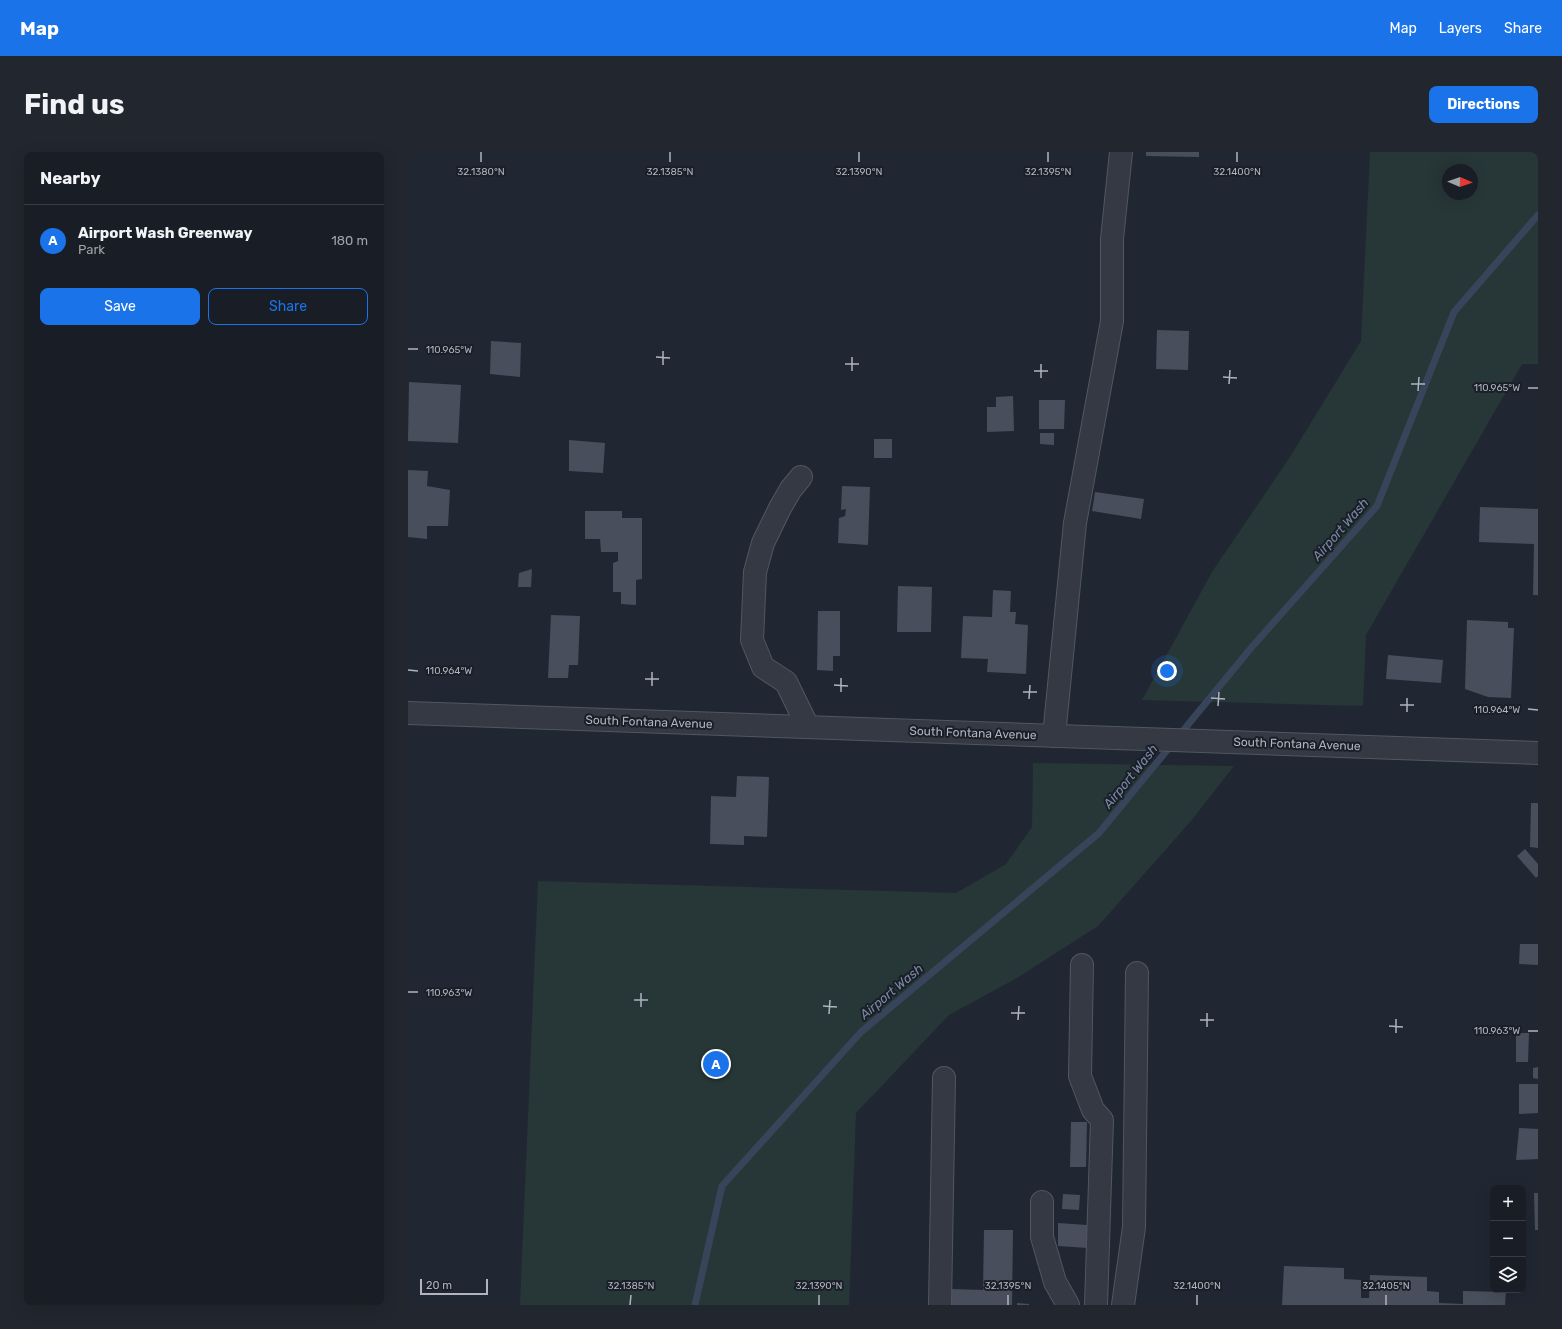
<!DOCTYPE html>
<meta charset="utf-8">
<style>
body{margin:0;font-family:Rubik,sans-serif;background:#22262e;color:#f1f3f6}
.controls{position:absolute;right:12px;bottom:12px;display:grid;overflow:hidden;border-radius:8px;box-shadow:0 4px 16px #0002}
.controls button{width:36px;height:36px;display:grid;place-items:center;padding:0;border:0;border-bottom:1px solid #373b43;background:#191d26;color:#f1f3f6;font:20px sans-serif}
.compass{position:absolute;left:1034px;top:12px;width:36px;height:36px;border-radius:50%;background:#191d26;box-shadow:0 4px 16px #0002;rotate:92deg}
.scale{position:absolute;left:12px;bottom:10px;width:68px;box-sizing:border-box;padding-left:4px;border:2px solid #aeb4c0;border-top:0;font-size:11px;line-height:14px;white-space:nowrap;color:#aeb4c0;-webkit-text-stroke:3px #1a1e27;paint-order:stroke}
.you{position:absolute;left:759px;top:519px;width:14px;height:14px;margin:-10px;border:3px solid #fff;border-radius:50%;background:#1a73e8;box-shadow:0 0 0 6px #1a73e833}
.badge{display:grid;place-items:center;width:26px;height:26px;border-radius:50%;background:#1a73e8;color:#fff;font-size:13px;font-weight:700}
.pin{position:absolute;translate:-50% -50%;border:2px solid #fff;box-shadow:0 1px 4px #0006}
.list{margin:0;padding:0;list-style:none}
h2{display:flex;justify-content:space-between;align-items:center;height:52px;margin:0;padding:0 16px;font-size:17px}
h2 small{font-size:13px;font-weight:400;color:#9fa2a7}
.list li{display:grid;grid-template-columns:26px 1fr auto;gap:12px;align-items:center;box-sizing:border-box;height:72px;padding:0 16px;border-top:1px solid #373b43}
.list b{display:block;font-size:15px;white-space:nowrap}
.list p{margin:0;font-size:13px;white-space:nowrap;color:#9fa2a7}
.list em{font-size:13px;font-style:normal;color:#9fa2a7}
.actions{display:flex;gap:8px;padding:12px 16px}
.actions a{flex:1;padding:9px 0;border:1px solid #1a73e8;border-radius:8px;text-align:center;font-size:14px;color:#1a73e8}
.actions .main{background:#1a73e8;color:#fff}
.icon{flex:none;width:22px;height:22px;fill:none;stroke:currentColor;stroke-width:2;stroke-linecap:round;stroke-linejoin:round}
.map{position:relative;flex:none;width:1130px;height:1153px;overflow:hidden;border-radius:8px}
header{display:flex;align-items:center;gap:24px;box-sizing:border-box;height:56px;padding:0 20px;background:#1a73e8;color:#fff}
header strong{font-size:19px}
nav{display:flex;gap:22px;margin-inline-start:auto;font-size:14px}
.intro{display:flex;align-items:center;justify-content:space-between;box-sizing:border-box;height:96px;padding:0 24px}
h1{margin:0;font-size:28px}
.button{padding:10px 18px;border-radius:8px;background:#1a73e8;color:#fff;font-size:14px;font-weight:700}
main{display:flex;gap:24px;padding:0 24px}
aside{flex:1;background:#191d26;border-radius:8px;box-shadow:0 4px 16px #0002}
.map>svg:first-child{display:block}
</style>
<header>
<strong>Map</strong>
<nav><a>Map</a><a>Layers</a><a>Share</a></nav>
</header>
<div class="intro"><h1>Find us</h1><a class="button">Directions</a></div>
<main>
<aside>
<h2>Nearby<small></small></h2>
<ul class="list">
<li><span class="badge">A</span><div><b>Airport Wash Greenway</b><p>Park</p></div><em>180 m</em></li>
</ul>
<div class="actions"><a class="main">Save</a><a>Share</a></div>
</aside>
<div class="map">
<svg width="1130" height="1153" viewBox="0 0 1130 1153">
<rect width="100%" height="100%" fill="#212732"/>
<g fill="#273637" fill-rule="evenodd">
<path d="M962,0h168v212h-16l-156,271 -3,71 -221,-6 70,-128 78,-115 71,-116zM1040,18h24v24h-24z"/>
<path d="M625,611l201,3 -43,55 -93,105 -81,52 -68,37 -93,98 -7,192h-329l18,-424 418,12 50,-29 26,-37z"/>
</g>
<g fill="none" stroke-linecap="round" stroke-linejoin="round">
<path stroke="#384459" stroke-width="7" d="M287,1153l27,-119 139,-154 238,-199 152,-185 126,-142 77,-194 84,-97"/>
</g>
<g fill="#484e5b">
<path d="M738,0h53v5l-53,-1z"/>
<path d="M749,178l32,1 -1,39 -32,-1z"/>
<path d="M83,189l30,2 -1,34 -30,-3z"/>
<path d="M1,230l52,3 -3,58 -50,-2z"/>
<path d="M605,244l1,35 -27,1v-25h9v-10z"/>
<path d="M631,248h26l-1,29h-25z"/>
<path d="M632,281h14v12l-14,-1z"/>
<rect x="466" y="287" width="18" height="19"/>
<path d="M161,288l36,3 -2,30 -34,-2z"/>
<path d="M0,318l20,1 -1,15 23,4 -2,36h-21v13l-19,-2z"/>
<path d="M434,334l28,1 -2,58 -30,-2 1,-25 6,-2 1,-7 -5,1z"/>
<path d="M687,340l49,7 -3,20 -49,-8z"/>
<path d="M1072,355l58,2v86h-5l1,-51 -55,-2z"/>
<path d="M177,359h37v7h20v61l-6,1v25l-15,-1v-12h-8v-29l5,-2v-9h-17l-1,-13h-15z"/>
<path d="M124,417l-1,18h-13l1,-14z"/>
<path d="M490,434l34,1 -1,45h-34z"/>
<path d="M585,438l18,1 -1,21h6l-1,12 13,1 -2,49 -39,-2 1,-13 -27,-1 2,-42 29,1z"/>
<path d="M410,459h22v45h-7v15l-16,-1z"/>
<path d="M143,463l29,1 -2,49h-9l-1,13h-20z"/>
<path d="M1059,468l41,2v6h6l-3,70 -23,-1 -23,-8z"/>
<path d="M980,503l55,5 -2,23 -55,-4z"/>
<path d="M329,624l32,1 -2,60 -23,-1v9l-34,-1 1,-48 25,1z"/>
<path d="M1123,651h7v45l-8,-1z"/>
<path d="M1117,697l13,15v12l-2,2 -19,-22z"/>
<path d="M1112,792h18v21l-19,-1z"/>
<path d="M1108,881h13l-1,29h-12z"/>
<path d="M1130,915v12l-5,-1v-10z"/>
<path d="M1111,932h19v29l-19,1z"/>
<path d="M663,970h16l-1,45h-16z"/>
<path d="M1111,976l19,1v30l-22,1z"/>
<path d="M1126,1041h4v37h-3z"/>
<path d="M655,1042l17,1 -1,15 -17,-1z"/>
<path d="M650,1071l29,2 1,23 -30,-2z"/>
<path d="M576,1078h29l-1,75h-63l1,-16 33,1z"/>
<path d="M876,1114l60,2v11l17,1v18h8l1,-23 57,2v14l12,1v11l24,1v-13l43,1 -1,13h-223z"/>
<path d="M609,1151l12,1v1h-12z"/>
</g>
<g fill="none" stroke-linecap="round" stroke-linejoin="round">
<g stroke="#515761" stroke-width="24">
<g id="minor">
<path d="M393,325l-10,12 -11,19 -17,35 -8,29 -3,68 11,27 23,15 22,45"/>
<path d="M0,561l1130,40"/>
<path d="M646,584l21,-213 37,-202v-82l9,-87"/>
<path d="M674,813l-2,111 13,34 9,10 -6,185"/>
<path d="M634,1050v35l13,45 13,23"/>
<path d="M532,1153l4,-227"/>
<path d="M715,1153l11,-78 3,-254"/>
</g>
</g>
<use href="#minor" stroke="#343943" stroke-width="22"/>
</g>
<path fill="none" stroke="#aeb4c0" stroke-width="1.5" d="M73,10v-10M262,10v-10M451,10v-10M640,10v-10M829,10v-10M0,197h10M248,205l14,1M437,212h14M255,213v-14M444,219v-14M626,219h14M815,225l14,1M633,226v-14M821,232l1,-14M1003,232h14M1120,236h10M1010,239l1,-14M0,518l10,1M237,527h14M426,533l14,1M244,534v-14M433,540v-14M615,540h14M803,546l14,1M621,547l1,-14M992,553h14M810,554l1,-14M1120,557l10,1M999,560v-14M0,840h10M226,848h14M415,854l14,1M233,855v-14M603,861h14M421,862l1,-14M610,868l1,-14M792,868h14M981,874l14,1M799,875v-14M1120,879h10M988,881v-14M222,1153l1,-10M411,1153v-10M600,1153v-10M789,1153v-10M978,1153v-10"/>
<g text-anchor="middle" stroke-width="4" stroke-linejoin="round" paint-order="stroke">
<g font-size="12" fill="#aeb4c0" stroke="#1a1e27">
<text transform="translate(241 570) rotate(2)" y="4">South Fontana Avenue</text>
<text transform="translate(565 581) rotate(2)" y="4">South Fontana Avenue</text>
<text transform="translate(889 592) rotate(2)" y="4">South Fontana Avenue</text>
</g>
<g font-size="13" font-style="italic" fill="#7a89a5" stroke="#1a1e27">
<text transform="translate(932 377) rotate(-49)" y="5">Airport Wash</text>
<text transform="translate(722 624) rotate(-51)" y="5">Airport Wash</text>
<text transform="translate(483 839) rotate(-40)" y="5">Airport Wash</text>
</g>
</g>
<g font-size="10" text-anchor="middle" fill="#aeb4c0" stroke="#1a1e27" stroke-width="4" stroke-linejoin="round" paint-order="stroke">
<text x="73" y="23">32.1380°N</text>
<text x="262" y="23">32.1385°N</text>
<text x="451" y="23">32.1390°N</text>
<text x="640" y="23">32.1395°N</text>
<text x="829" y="23">32.1400°N</text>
<text x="41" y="201">110.965°W</text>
<text x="1089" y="239">110.965°W</text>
<text x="41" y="522">110.964°W</text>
<text x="1089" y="561">110.964°W</text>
<text x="41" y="844">110.963°W</text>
<text x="1089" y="882">110.963°W</text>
<text x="223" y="1137">32.1385°N</text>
<text x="411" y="1137">32.1390°N</text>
<text x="600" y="1137">32.1395°N</text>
<text x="789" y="1137">32.1400°N</text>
<text x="978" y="1137">32.1405°N</text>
</g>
</svg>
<div class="controls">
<button>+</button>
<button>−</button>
<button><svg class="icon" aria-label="layers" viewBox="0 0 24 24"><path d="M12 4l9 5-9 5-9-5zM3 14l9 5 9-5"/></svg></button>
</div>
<svg class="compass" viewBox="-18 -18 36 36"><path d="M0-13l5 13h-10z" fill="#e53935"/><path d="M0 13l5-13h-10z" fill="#9fa2a7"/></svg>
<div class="scale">20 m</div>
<div class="you"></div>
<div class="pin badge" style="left:308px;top:912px">A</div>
</div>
</main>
